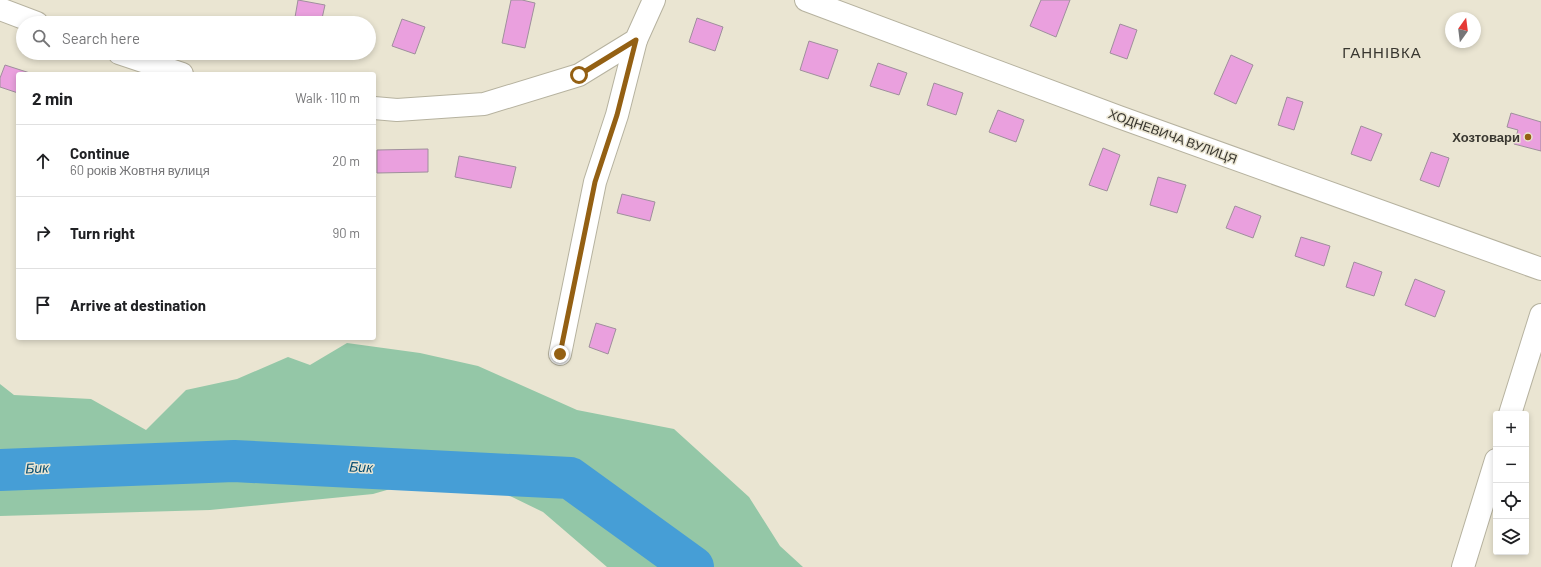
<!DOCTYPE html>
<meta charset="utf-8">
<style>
body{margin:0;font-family:Barlow,sans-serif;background:#f6f6f6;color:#202124}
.controls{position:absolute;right:12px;bottom:12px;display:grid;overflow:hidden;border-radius:4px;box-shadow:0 2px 6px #0003}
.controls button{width:36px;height:36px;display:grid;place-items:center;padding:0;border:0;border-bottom:1px solid #e0e0e0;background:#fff;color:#202124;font:20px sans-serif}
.compass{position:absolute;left:1445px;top:12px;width:36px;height:36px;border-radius:50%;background:#fff;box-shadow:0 2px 6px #0003;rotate:14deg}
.stop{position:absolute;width:12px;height:12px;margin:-9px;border:3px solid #946013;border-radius:50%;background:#fff}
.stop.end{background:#946013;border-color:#fff;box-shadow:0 1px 4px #0008}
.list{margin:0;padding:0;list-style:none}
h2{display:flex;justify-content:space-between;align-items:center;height:52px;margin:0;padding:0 16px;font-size:17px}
h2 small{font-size:13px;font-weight:400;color:#757577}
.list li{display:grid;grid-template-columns:26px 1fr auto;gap:12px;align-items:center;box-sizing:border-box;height:72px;padding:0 16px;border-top:1px solid #e0e0e0}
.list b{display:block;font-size:15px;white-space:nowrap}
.list p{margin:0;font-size:13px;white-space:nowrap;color:#757577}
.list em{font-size:13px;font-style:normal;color:#757577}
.icon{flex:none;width:22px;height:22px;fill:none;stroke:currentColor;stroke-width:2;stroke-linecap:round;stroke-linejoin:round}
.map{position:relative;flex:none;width:1541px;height:567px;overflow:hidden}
.search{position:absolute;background:#fff;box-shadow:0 2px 6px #0003;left:16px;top:16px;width:360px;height:44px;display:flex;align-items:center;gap:10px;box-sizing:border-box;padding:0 14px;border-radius:22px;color:#757577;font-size:15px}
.panel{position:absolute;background:#fff;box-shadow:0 2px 6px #0003;left:16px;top:72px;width:360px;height:268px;border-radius:4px}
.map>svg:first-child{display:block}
</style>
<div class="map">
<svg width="1541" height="567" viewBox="0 0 1541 567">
<rect width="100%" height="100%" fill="#eae5d2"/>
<path fill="#94c7a7" d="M347,343l73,10 58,13 99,44 97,19 75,68 31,49 23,21h-196l-64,-55 -87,-42 -83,24 -163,16 -210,6v-132l14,11 77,4 55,31 40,-40 51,-11 51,-22 22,8z"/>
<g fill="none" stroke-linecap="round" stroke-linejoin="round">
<path stroke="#469ed6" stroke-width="42" d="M0,470l234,-9 336,17 123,89"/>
</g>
<g fill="#eaa0de" stroke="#9f8f9c">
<path d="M298,0l27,5 -4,18h-27z"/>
<path d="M511,0h11l13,3 -10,45 -23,-5z"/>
<path d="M1041,0h29l-14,37 -26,-11z"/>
<path d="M697,18l26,9 -8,24 -26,-9z"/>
<path d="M402,19l23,8 -10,27 -23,-8z"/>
<path d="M1120,24l17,6 -10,29 -17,-6z"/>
<path d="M809,41l29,9 -10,29 -28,-9z"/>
<path d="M1231,55l22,10 -17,39 -22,-10z"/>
<path d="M878,63l29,10 -8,22 -29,-9z"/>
<path d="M5,65l28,9h-15v19l-18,-6v-9z"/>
<path d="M934,83l29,10 -7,22 -29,-10z"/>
<path d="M1287,97l16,5 -9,28 -16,-5z"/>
<path d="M998,110l26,10 -8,22 -27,-10z"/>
<path d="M1511,113l30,9v29l-27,-7 4,-14 -11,-3z"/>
<path d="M1361,126l21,8 -11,27 -20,-7z"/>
<path d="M1103,148l17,7 -13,36 -18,-6z"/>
<path d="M428,149v23l-51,1v-23z"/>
<path d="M1431,152l18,6 -10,29 -19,-7z"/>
<path d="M459,156l57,11 -5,21 -56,-11z"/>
<path d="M1158,177l28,8 -9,28 -27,-8z"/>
<path d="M622,194l33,8 -5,19 -33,-8z"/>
<path d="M1235,206l26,10 -8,22 -27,-10z"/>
<path d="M1301,237l29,9 -6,20 -29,-10z"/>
<path d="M1354,262l28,10 -8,24 -28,-9z"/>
<path d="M1415,279l30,12 -10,26 -30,-12z"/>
<path d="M596,323l20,6 -8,25 -19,-7z"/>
</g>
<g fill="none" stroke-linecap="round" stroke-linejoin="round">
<g stroke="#b6b29f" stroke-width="24">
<g id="street">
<path d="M0,9l37,14"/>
<path d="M119,53l63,21"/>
<path d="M374,108l23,2 87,-6 95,-29 57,-35 18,-40"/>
<path d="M560,354l35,-172 22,-67 19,-75"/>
<path d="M1510,414l31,-99"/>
<path d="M1463,567l33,-107"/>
</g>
</g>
<g stroke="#b6b29f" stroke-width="24">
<path id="secondary" d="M806,0l313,117 422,152"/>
</g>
<use href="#street" stroke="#fff" stroke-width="22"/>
<use href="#secondary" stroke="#fff" stroke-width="22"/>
</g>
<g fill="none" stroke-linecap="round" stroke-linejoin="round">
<path stroke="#946013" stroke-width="5" d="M560,354l35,-172 22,-67 19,-75 -57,35"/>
</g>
<circle fill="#946013" stroke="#eae5d2" stroke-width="1.5" cx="1528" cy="137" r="4"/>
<g text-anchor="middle" stroke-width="3" stroke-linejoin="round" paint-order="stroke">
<g font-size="13" fill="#393730" stroke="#eae5d2">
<text transform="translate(1173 136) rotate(20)" y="5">ХОДНЕВИЧА ВУЛИЦЯ</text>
</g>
<g font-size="13" font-weight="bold" fill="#393730" stroke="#eae5d2" text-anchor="end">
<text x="1520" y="142">Хозтовари</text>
</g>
<g font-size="14" font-style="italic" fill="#074e73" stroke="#eae5d2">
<text transform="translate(361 467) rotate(3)" y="5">Бик</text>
<text transform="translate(37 468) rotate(-2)" y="5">Бик</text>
</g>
<g font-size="15" letter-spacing="1" fill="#393730" stroke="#eae5d2">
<text x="1382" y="58">ГАННІВКА</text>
</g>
</g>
</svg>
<div class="controls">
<button>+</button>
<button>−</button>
<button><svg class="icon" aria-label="locate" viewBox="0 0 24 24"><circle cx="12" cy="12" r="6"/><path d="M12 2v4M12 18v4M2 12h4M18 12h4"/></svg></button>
<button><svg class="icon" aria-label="layers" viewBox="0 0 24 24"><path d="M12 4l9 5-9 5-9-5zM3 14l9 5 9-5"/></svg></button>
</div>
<svg class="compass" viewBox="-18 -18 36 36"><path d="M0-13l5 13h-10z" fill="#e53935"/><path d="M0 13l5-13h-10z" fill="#757577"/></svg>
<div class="stop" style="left:579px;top:75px"></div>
<div class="stop end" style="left:560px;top:354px"></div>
<div class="search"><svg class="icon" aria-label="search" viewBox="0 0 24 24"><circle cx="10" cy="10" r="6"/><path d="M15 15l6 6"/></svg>Search here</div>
<section class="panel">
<h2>2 min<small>Walk · 110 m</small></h2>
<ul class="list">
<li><svg class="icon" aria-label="ahead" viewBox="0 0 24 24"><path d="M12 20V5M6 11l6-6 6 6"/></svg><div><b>Continue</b><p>60 років Жовтня вулиця</p></div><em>20 m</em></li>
<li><svg class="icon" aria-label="right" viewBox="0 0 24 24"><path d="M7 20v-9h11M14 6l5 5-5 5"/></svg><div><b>Turn right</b></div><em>90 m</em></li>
<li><svg class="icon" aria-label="arrive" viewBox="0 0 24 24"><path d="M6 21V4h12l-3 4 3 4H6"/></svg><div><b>Arrive at destination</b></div></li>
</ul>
</section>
</div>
